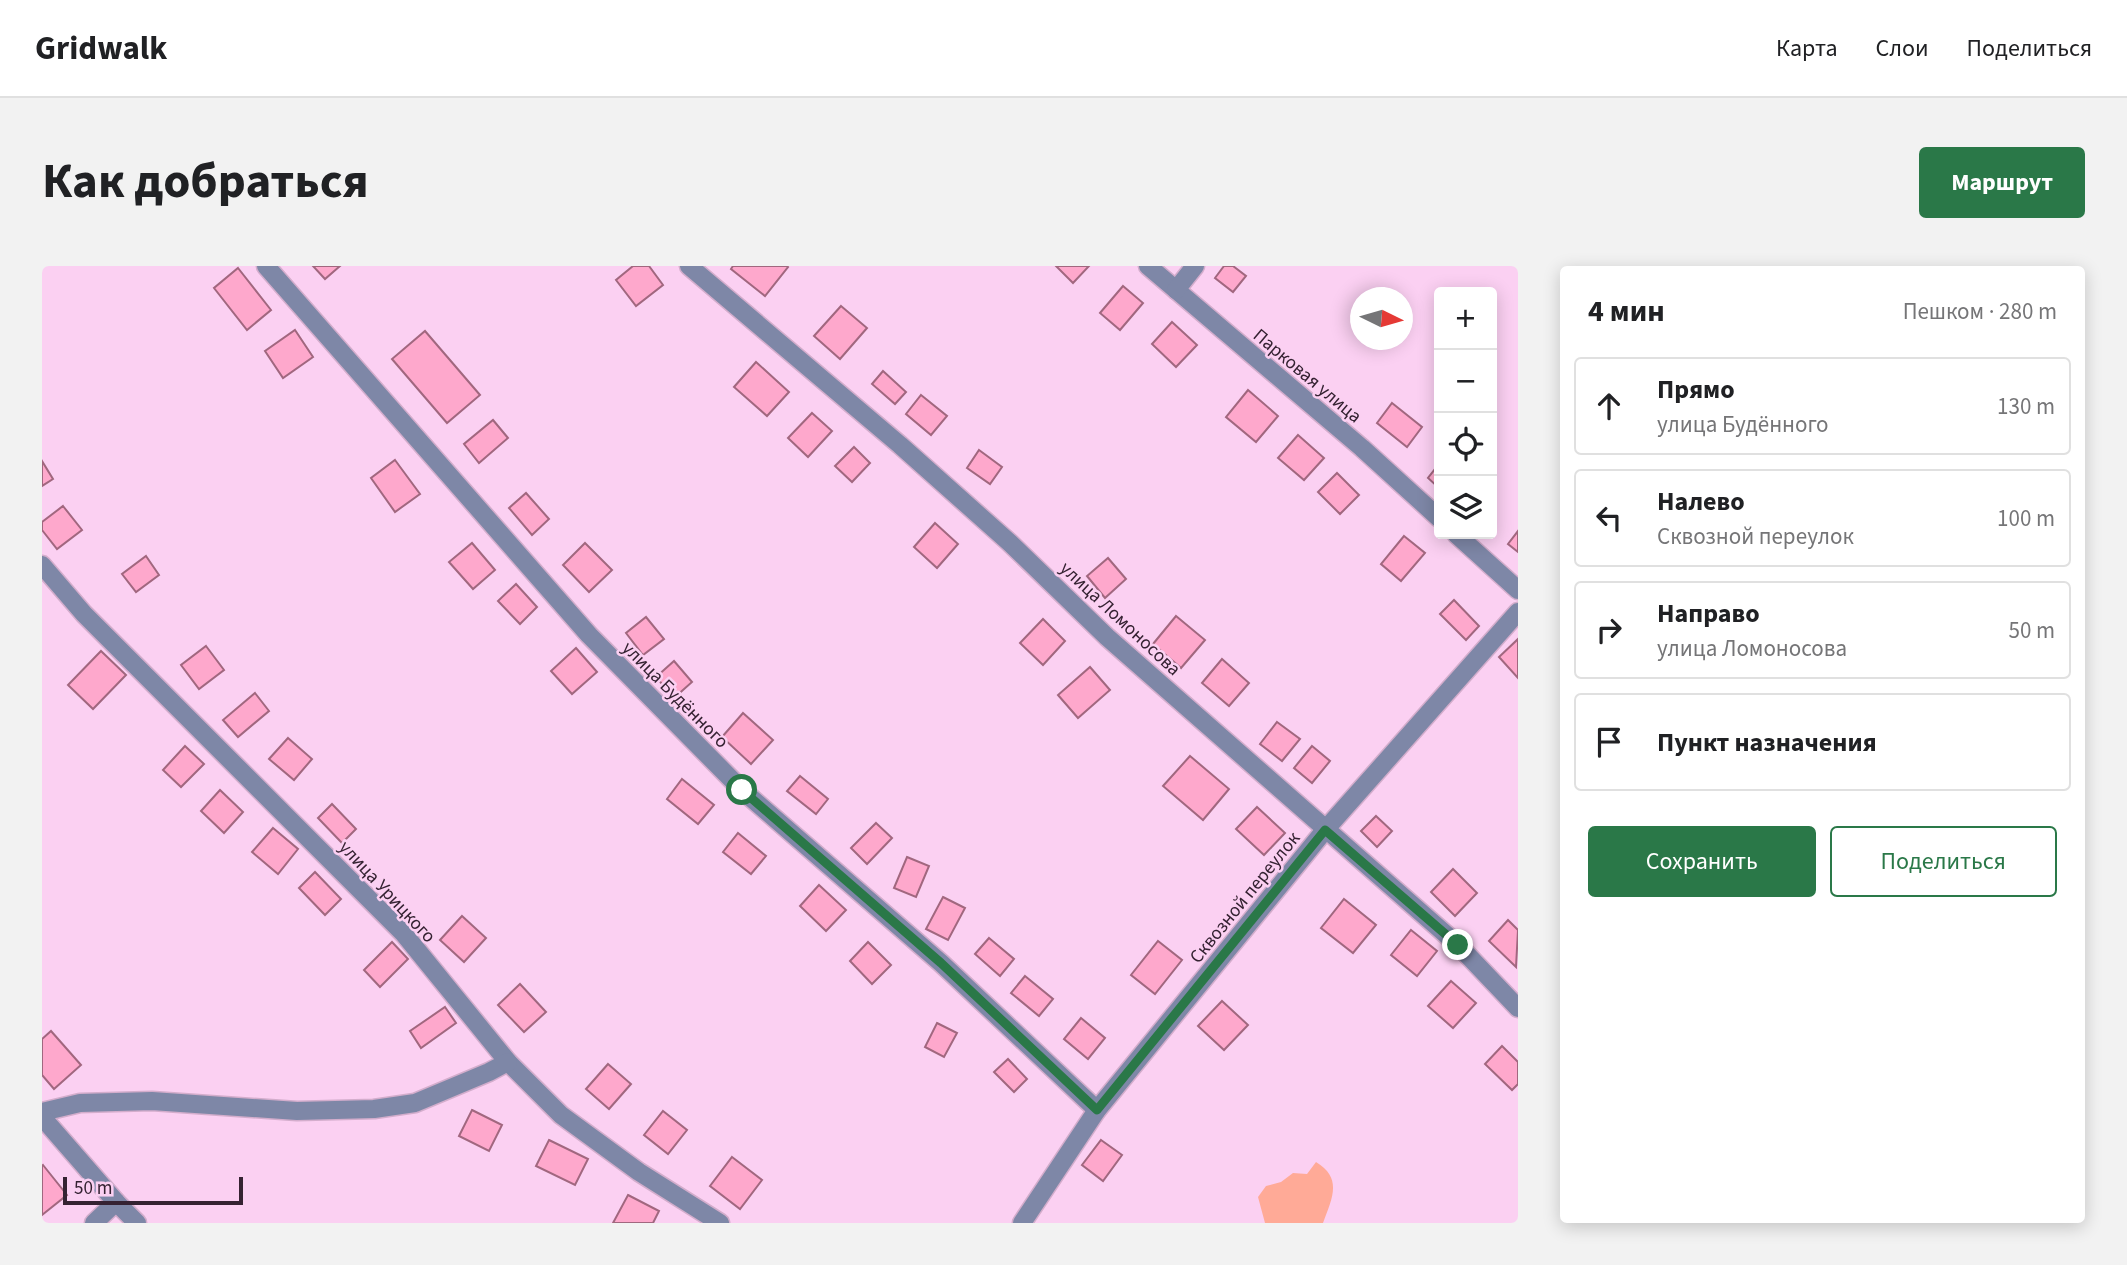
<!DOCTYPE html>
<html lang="ru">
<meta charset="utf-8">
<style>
body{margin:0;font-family:"Source Sans 3",sans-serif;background:#f2f2f2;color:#202124}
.controls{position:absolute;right:21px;top:21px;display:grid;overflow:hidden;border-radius:7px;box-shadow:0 4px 18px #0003}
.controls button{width:63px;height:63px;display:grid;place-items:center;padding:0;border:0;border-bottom:2px solid #e0e0e0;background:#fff;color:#202124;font:35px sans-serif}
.compass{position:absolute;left:1308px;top:21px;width:63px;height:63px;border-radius:50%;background:#fff;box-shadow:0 4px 18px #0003;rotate:95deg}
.scale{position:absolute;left:21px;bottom:18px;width:180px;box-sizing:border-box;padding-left:7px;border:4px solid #352232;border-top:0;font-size:19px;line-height:24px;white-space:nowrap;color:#352232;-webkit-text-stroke:5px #fbd0f2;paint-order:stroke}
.stop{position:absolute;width:21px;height:21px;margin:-16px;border:5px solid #2a7848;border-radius:50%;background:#fff}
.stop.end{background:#2a7848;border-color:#fff;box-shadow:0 2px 7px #0008}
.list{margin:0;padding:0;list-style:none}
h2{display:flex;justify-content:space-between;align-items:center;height:91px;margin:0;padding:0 28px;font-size:30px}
h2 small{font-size:23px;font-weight:400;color:#757577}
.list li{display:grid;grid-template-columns:46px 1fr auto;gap:21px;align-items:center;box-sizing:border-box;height:98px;margin:0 14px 14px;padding:0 14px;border:2px solid #e0e0e0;border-radius:7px}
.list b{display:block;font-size:26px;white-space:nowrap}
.list p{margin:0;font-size:23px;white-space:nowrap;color:#757577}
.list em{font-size:23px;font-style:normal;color:#757577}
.actions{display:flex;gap:14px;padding:21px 28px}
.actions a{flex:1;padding:16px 0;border:2px solid #2a7848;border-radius:7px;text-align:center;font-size:24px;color:#2a7848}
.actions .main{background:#2a7848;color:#fff}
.icon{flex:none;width:38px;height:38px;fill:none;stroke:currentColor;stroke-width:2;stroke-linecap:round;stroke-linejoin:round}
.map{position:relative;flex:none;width:1476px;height:957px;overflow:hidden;border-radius:7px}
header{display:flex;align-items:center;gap:42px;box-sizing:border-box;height:98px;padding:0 35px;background:#fff;border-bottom:2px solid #e0e0e0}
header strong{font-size:33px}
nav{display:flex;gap:38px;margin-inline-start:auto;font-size:24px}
.intro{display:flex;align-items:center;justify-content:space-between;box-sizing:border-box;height:168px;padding:0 42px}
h1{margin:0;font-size:49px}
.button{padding:18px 32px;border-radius:7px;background:#2a7848;color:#fff;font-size:24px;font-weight:700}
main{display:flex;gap:42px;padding:0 42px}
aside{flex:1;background:#fff;border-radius:7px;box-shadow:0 4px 18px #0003}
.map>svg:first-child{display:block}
</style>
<header>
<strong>Gridwalk</strong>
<nav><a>Карта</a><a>Слои</a><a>Поделиться</a></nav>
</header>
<div class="intro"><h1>Как добраться</h1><a class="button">Маршрут</a></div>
<main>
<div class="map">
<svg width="1476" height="957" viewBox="0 0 1476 957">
<rect width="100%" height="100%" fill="#fbd0f2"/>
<path fill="#ffaa97" d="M1274,896c27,16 16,37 7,61h-58l-7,-26 8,-11 15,-4 12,-9 14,1z"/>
<g fill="#fea8cc" stroke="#a1677f" stroke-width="2">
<path d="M271,0h27l-15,13z"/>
<path d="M591,0h16l14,19 -27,21 -20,-26z"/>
<path d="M691,0h54l1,1 -23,29 -34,-27z"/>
<path d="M1014,0h33l-16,17z"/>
<path d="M1182,0h9l13,10 -13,16 -18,-14z"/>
<path d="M196,2l33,42 -24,20 -33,-42z"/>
<path d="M1081,20l20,17 -23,27 -20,-17z"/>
<path d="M799,40l26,22 -27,31 -26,-23z"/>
<path d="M1130,56l25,23 -21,22 -24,-23z"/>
<path d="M253,64l18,27 -30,21 -18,-27z"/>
<path d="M383,65l55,64 -33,28 -55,-64z"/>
<path d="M714,96l33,30 -22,24 -33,-29z"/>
<path d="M841,105l23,21 -11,12 -23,-20z"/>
<path d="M1206,124l30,26 -22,26 -30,-25z"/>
<path d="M879,129l26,21 -16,19 -25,-21z"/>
<path d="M1350,137l30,24 -15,20 -30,-24z"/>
<path d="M770,147l20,18 -24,26 -20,-19z"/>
<path d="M451,154l15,18 -29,25 -15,-19z"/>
<path d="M1256,169l26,23 -20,22 -26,-22z"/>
<path d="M812,181l16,16 -18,19 -17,-16z"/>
<path d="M937,184l23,17 -12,17 -23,-16z"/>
<path d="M353,194l25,34 -25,18 -24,-34z"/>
<path d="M0,195l11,18 -11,7z"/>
<path d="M1397,198v24l-11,-10z"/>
<path d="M1295,207l22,22 -19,19 -22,-22z"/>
<path d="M484,227l23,26 -17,16 -23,-27z"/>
<path d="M21,240l19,24 -25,19 -15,-19v-8z"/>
<path d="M893,257l23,21 -21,24 -23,-21z"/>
<path d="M1476,265v21l-10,-8z"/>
<path d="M1362,270l21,17 -24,28 -20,-17z"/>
<path d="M430,277l23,27 -22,19 -24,-27z"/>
<path d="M543,277l27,27 -23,22 -26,-27z"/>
<path d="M104,290l13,19 -23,17 -14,-18z"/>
<path d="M1066,292l18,21 -21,19 -18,-22z"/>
<path d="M474,318l21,23 -17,17 -22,-23z"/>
<path d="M1412,334l25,26 -13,14 -26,-26z"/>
<path d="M1134,350l29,24 -24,28 -28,-24z"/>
<path d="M604,351l18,22 -21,16 -17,-22z"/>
<path d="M1001,353l22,22 -22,24 -23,-22z"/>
<path d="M1476,373v39l-19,-21z"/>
<path d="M164,380l18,24 -25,19 -18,-24z"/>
<path d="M534,382l21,24 -25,22 -21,-23z"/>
<path d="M59,385l25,24 -33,34 -25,-24z"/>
<path d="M1180,393l27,24 -20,23 -27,-23z"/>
<path d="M632,395l18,21 -18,16 -18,-21z"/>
<path d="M1048,401l20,23 -32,28 -20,-23z"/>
<path d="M213,427l14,18 -31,26 -15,-17z"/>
<path d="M701,447l30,27 -22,24 -29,-27z"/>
<path d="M1235,456l23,17 -18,22 -22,-17z"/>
<path d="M246,472l24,21 -18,21 -25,-21z"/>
<path d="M143,480l19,18 -23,23 -18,-17z"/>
<path d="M1270,480l18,15 -18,22 -18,-15z"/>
<path d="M1148,490l39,33 -26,31 -40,-34z"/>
<path d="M758,510l28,23 -12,15 -29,-23z"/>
<path d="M640,513l32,26 -16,19 -31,-25z"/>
<path d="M178,524l23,22 -19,21 -23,-22z"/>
<path d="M290,538l24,25 -14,14 -24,-25z"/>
<path d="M1215,541l28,26 -21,22 -28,-26z"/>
<path d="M1334,550l16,15 -15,16 -16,-16z"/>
<path d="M834,557l16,15 -25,26 -16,-16z"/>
<path d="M231,562l25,21 -20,25 -26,-22z"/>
<path d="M696,567l28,23 -15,18 -28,-22z"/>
<path d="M865,591l22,9 -13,31 -22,-9z"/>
<path d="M1411,603l24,24 -22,23 -24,-24z"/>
<path d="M273,606l26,27 -16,16 -26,-27z"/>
<path d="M777,619l27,25 -20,21 -26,-25z"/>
<path d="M901,631l22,11 -17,32 -22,-11z"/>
<path d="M1302,633l32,26 -23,28 -32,-25z"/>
<path d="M420,650l24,22 -22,24 -24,-22z"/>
<path d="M1466,654l10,10 -2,37 -27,-26z"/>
<path d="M1369,664l26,21 -20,25 -26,-21z"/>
<path d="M947,672l25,21 -14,17 -25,-22z"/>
<path d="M1116,675l24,19 -27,34 -24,-19z"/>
<path d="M350,676l16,17 -28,28 -16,-17z"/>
<path d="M826,676l23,23 -19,19 -22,-23z"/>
<path d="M983,710l28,23 -14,17 -28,-23z"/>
<path d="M1409,715l25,22 -23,25 -25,-22z"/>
<path d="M478,718l26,28 -22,20 -26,-27z"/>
<path d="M1180,735l26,24 -24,25 -26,-24z"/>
<path d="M403,741l11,16 -35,25 -11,-17z"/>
<path d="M1039,752l24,20 -17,21 -24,-20z"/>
<path d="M895,757l20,10 -13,24 -19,-10z"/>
<path d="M9,765l30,34 -27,24 -12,-14v-36z"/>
<path d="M1460,780l16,16v22l-6,6 -27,-26z"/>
<path d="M966,793l19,20 -13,13 -20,-20z"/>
<path d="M566,798l23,20 -22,25 -23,-20z"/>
<path d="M430,844l30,15 -13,26 -30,-15z"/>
<path d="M621,845l24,19 -19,24 -24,-19z"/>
<path d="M507,874l39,19 -13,26 -39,-19z"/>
<path d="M1059,874l21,15 -19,26 -21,-16z"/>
<path d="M690,891l30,23 -22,29 -30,-23z"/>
<path d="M1,899l24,30 -25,20v-49z"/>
<path d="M586,929l31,16 -6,12h-40z"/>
</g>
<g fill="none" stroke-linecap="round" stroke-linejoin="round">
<g stroke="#d3adcc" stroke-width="21">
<g id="minor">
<path d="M224,0l323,369 153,155 199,173 156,147"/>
<path d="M647,0l211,179 110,98 97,94 351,308 60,63"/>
<path d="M1106,0l214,182 77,70"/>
<path d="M1134,24l19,-24"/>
<path d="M1414,268l62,56"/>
<path d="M0,299l42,49 320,320 104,128 53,53 78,57 81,51"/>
<path d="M0,846l38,-9 72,-2 145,10 77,-2 41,-6 74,-31 19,-10"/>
<path d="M0,851l74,85 21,21"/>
<path d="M52,957l22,-21"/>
<path d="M980,957l75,-113 228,-280 193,-218"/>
</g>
</g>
<use href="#minor" stroke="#7e87a7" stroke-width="18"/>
</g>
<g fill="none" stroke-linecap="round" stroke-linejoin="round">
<path stroke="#2a7848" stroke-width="9" d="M700,524l199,173 156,147 228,-280 133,115"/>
</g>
<g text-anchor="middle" stroke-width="5" stroke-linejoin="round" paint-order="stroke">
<g font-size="19" fill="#352232" stroke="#fbd0f2">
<text transform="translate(1266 109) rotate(40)" y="7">Парковая улица</text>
<text transform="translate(1079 352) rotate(43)" y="7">улица Ломоносова</text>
<text transform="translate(634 428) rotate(45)" y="7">улица Будённого</text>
<text transform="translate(346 625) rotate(47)" y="7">улица Урицкого</text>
<text transform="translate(1202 631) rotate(-51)" y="7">Сквозной переулок</text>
</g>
</g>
</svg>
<div class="controls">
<button>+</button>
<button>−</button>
<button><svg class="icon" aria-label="locate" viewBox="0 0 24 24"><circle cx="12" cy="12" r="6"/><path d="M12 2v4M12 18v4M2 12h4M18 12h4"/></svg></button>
<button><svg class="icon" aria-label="layers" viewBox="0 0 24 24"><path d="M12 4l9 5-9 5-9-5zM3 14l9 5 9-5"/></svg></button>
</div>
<svg class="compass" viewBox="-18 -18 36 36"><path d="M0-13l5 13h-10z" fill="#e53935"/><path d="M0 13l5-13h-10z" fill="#757577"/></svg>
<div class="scale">50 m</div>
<div class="stop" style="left:700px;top:524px"></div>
<div class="stop end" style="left:1416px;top:679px"></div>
</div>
<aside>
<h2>4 мин<small>Пешком · 280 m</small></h2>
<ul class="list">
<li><svg class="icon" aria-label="ahead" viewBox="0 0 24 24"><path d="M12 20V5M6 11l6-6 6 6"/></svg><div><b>Прямо</b><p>улица Будённого</p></div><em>130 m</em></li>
<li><svg class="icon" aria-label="left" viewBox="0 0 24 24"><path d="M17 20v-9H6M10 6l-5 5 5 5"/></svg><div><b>Налево</b><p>Сквозной переулок</p></div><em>100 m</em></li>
<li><svg class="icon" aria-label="right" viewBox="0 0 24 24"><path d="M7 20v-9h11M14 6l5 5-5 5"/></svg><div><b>Направо</b><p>улица Ломоносова</p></div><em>50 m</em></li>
<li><svg class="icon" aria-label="arrive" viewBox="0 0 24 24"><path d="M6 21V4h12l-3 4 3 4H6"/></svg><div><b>Пункт назначения</b></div></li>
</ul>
<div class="actions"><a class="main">Сохранить</a><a>Поделиться</a></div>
</aside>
</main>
